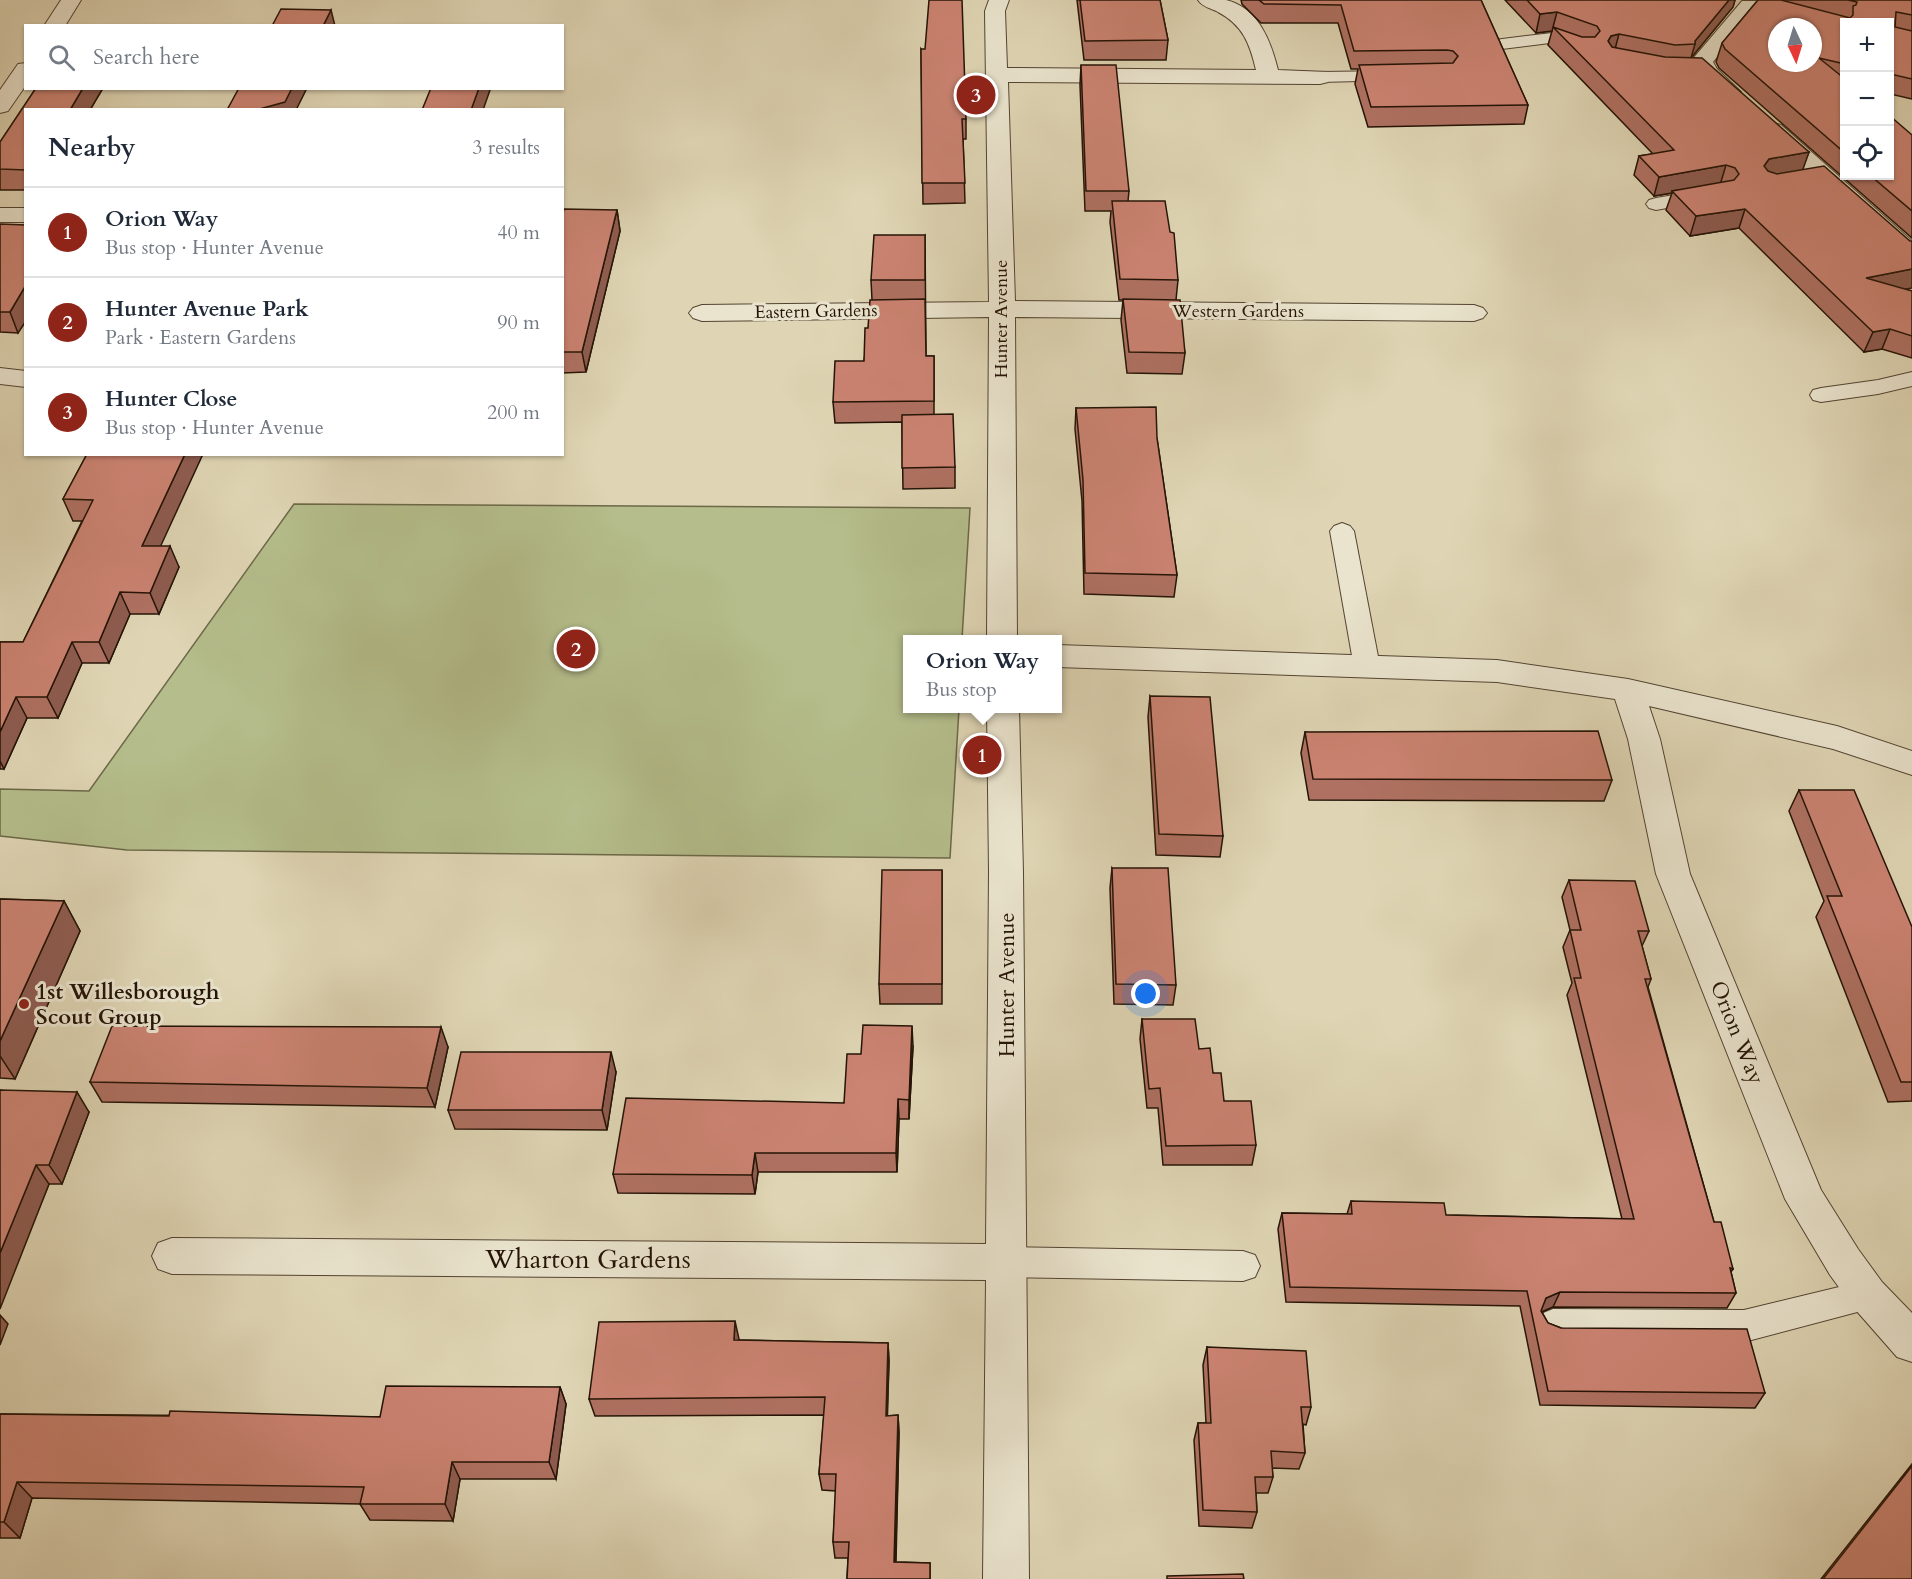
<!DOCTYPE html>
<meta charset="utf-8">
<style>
body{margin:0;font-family:Cardo,serif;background:#f2f2f3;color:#1f2937}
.controls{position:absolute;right:18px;top:18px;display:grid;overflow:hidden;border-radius:0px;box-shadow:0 2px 4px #0004}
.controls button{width:54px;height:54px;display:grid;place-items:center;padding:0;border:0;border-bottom:2px solid #e0e1e3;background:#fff;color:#1f2937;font:30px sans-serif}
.compass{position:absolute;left:1768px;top:18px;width:54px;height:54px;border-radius:50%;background:#fff;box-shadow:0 2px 4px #0004;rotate:176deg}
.you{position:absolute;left:1146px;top:994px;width:21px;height:21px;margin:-15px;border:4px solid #fff;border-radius:50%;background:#1a73e8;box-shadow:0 0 0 9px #1a73e833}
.badge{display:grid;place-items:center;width:39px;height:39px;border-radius:50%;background:#8f2418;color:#fff;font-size:20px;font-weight:700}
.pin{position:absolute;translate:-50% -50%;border:3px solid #fff;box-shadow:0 2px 6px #0006}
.popup{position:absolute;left:903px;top:635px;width:159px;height:78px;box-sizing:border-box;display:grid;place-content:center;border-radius:0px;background:#fff;filter:drop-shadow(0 2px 4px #0005);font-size:20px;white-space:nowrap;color:#747a83}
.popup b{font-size:22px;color:#1f2937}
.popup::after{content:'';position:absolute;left:50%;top:100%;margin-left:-12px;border:12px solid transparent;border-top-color:#fff}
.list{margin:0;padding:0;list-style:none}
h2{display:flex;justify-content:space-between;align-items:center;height:78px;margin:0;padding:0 24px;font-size:26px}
h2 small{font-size:20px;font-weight:400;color:#747a83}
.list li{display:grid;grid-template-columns:39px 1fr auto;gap:18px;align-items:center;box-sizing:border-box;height:90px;padding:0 24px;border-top:2px solid #e0e1e3}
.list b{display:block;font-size:22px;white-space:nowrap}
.list p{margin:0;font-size:20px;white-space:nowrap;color:#747a83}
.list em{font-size:20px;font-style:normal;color:#747a83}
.icon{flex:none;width:33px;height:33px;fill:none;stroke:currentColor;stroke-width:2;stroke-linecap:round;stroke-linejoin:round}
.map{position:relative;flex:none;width:1912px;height:1579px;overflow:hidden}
.search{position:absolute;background:#fff;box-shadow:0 2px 4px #0004;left:24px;top:24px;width:540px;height:66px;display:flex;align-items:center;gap:15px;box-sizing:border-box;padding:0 21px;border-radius:0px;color:#747a83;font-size:22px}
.panel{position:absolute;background:#fff;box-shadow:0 2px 4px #0004;left:24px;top:108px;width:540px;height:348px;border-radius:0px}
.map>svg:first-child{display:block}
</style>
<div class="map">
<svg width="1912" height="1579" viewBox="0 0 1912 1579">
<rect width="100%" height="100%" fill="#dfd5b4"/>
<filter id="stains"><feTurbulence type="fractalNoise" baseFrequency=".00333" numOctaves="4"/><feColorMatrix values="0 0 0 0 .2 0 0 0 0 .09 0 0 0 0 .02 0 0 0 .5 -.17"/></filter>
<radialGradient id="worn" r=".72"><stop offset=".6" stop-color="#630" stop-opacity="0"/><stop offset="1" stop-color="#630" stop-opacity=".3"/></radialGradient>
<path fill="#b4bd8b" stroke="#6c6848" stroke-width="1.5" d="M294,504l676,4 -8,131 -55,1v68l52,1 -9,149 -823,-8 -127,-14v-47l89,2z"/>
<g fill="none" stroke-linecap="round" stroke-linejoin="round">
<g stroke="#534432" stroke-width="2">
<g id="lane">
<path d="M1552,33l37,13 3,4 -3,4h-12l-27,-11 -48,6 -6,-1 -3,-4 3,-4 6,-1z"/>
<path d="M1394,71l6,1 3,4 -3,4 -80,2 -6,-1 -3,-4 3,-4 6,-1z"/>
<path d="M1704,190l7,2 3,4 -3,4 -55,10 -7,-2 -3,-4 3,-4 7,-2z"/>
<path d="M1912,372v14l-34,8 -57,8 -8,-2 -3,-5 3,-5 8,-2 57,-8z"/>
<path d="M1342,523l8,3 4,5 26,136 -4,6 -9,3 -9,-3 -4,-6 -24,-136 4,-5z"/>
<path d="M1005,1247l238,4 12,4 5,11 -5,11 -12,4 -238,-4 -12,-4 -4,-11 4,-11z"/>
<path d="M1868,1280l12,4 5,11 -5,11 -136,36 -191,-1 -12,-5 -5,-11 5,-11 12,-5 191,1z"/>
</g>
</g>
<g stroke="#534432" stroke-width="2">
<g id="street">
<path d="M61,0h20l-16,26h-21z"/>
<path d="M989,0h20l-4,11 2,57 249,2c-6,-26 -13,-45 -38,-58 -7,-4 -16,-5 -20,-12 9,0 20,0 28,0 33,8 45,42 52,70l50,2 3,5 -3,5 -8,2 -312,-2 7,219 459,4 9,3 4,5 -4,5 -9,3 -459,-4 2,323h-30l2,-323 -287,4 -9,-3 -4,-5 4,-5 9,-3 287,-3 -4,-291z"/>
<path d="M1742,1h14l3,4 -46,57 4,7 24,23 -3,5c-21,5 -39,-19 -47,-36z"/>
<path d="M26,63v22l-18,26 -8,2v-23l18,-26z"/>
<path d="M1773,123l8,2 131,116v20l-9,-2 -138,-124 -3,-5 3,-5z"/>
<rect x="0" y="208" width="26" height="14"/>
<path d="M0,368l26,3v16l-26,-3z"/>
<path d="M1057,645l440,15 131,19 209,47 75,25v24l-79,-26 -184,-43 11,33 30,135 131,316 37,59 24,33 30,31v49l-15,-5 -43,-49 -24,-33 -45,-76 -129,-325 -28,-135 -13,-40 -118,-17 -440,-15z"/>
<path d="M987,708h32l4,164 6,707h-46l3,-299 -814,-6 -14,-5 -6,-13 6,-13 14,-5 814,6 3,-372z"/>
</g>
</g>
<use href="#lane" fill="#eae4ce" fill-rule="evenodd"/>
<use href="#street" fill="#eae4ce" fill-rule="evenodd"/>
</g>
<g fill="#af7162" stroke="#241306" stroke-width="1.5">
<path d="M1077,0h83l8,40 -2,20h-82z"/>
<path d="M1241,0h240l47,105 -4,19 -156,3 -13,-43 3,-15h-7l-13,-46h-77l-19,-19z"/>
<path d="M1505,0h230l-2,7 -42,51 118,94 -7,17 102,120 8,2v67l-30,-9 -18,3 -125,-124 -49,8 -24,-26 6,-17 -18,3 -20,-21 5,-19 14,-2 -105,-109 4,-14 -16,2z"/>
<path d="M1758,0h154v99l-22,-5v-72h-45v154h45l22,-41v103l-193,-170 -3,-6 6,-19z"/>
<path d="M921,49l45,70v20h-3l2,64 -42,1z"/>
<path d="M1081,65l48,126 -1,10 50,79 -2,20 9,53 -3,21 -55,-1 -6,-53 2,-20h-4l-9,-78 1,-11h-26l-5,-126z"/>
<path d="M36,88h67l-13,22h-64v80h-26v-48z"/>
<path d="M617,210l3,21 -34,141 -24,1v-157z"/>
<path d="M0,224l18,109 -18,-1z"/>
<path d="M925,235l1,121h8v58l21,53v21l-52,1 -1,-67 -67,1 -2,-21 31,-41 8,-61 -1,-20z"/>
<path d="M1076,408l81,30 20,137 -3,22 -90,-3 -2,-93 -7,-72z"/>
<path d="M87,454l73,92 19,21 -20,47h-29l-21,49h-27l-24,55h-31l-23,51h-4v-127h23l59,-121h-9l-10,-22z"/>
<path d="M1150,696l73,140 -3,21 -64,-2 -8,-138z"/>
<path d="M1305,732l307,48 -8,21 -295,-1 -8,-47z"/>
<path d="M1799,790l113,137v174l-24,1 -72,-185 8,-16 -35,-90z"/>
<path d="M1112,868l64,117 -3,20 -59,-1 -4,-116z"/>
<path d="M942,870v134h-62l-1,-20z"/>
<path d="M1569,880l80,51 -7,15 9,33 -3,8 66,235 19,47 -2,3 5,21 -9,15 -174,-1 -11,5 6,11 13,5 204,65 -10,15 -215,-3 -20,-99 -234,-4 -8,-73 4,-16 65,1 4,-13 95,14 176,4 -55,-224 5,-12 -9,-36 7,-17 -8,-33z"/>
<path d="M0,899l64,2 16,30 -65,148 -15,-1z"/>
<path d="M1142,1019l57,30 14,24 11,28 32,44 -4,20h-89l-5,-57h-11l-7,-69z"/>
<path d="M913,1046l-4,73h-10l-2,53h-139l-3,22 -137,-1 -5,-19 231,-71 17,-49z"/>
<path d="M448,1047l-13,60 -333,-5 -12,-20z"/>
<path d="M616,1072l-9,58 -152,-1 -7,-19z"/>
<path d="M0,1090l89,22 -27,72h-13l-29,71z"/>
<path d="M739,1340l149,3 1,18 -2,55 11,-1 1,18 -3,129 34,1v16h-83l1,-21h-13l-2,-16 3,-51 -14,-1 -3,-16 5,-59 -229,1 -6,-17z"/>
<path d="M1207,1347l104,60 -5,18 -3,-1 2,29 -6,16 -27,-1 1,9 -5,16h-12l1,19 -5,16 -53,-2 -5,-86 4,-17h8l-3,-58z"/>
<path d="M560,1387l6,17 -10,75h-96l-7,42 -83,-1 -10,-16 -328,-6 -12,40h-20v-124l380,3z"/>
<path d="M1912,1464v115h-91z"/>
</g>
<g fill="#8e5c50" stroke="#241306" stroke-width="1.5">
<path d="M1729,0h6l-2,7 -42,51 4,-14v-3z"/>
<path d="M331,10l4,16h-12z"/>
<path d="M1557,12l-5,19 -16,2 4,-19z"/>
<path d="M1619,34l-5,19 -6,-12 3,-5z"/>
<path d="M83,88h20l-13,22h-20z"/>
<path d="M292,88h15l-11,22h-40z"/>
<path d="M479,88h10l1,2 -7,20h-12z"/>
<path d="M1809,152l-7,20 -40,7 2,-13 5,-7z"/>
<path d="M1726,165l-6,20 -48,6v2l-18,3 5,-19z"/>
<path d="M1745,209l-6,19 -49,8 6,-20z"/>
<path d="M617,210l3,21 -34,141 -4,-20z"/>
<path d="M1912,269v19l-54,10 8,-20z"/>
<path d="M26,285v36l-8,12 -8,-21z"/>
<path d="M1890,329l-8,20 -18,3 9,-20z"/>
<path d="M185,454h18l-52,113 -9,-21z"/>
<path d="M170,546l9,21 -20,47 -9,-21z"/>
<path d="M120,592l10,22 -21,49 -10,-21z"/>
<path d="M72,642l10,21 -24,55 -11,-21z"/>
<path d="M16,697l11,21 -23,51 -4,-8v-29z"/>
<path d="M64,901l16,30 -65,148 -15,-23v-15z"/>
<path d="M912,1026l1,20 -4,73v-19z"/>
<path d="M441,1027l7,20 -13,60 -8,-19z"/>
<path d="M611,1052l5,20 -9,58 -5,-20z"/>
<path d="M77,1092l12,20 -27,72 -13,-19z"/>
<path d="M898,1099l1,20 -2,53 -1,-19z"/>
<path d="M755,1153l3,19 -3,22 -3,-19z"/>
<path d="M36,1165l13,19 -49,125v-56z"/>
<path d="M1560,1292l-7,15 -14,6 7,-15z"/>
<path d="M0,1315l8,9 -8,21z"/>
<path d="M735,1321l4,18 -2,19 -3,-18z"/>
<path d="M888,1343l1,18 -2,72 -1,-17z"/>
<path d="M560,1387l6,17 -10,75 -7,-17z"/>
<path d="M898,1415l1,18 -4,145 -1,-16z"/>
<path d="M452,1462l8,17 -7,42 -8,-17z"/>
<path d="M17,1482l15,16 -12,40 -16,-16z"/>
</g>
<g fill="#cb8372" stroke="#241306" stroke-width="1.5" fill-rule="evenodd">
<path d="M929,0h33l4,119h-4l3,64h-43l-1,-134h4z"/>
<path d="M1080,0h80l8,40 -83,1z"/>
<path d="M1259,0h222l47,105 -157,2 -12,-42 94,-2 5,-7 -5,-5 -6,-1 -93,1 -13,-46 -77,-1z"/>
<path d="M1527,0h202l-34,41v3l-20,1 -56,-11 -8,2 -3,5 4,6 53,10 37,1 107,94 -40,7 -5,7 4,5 9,3 47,-8 86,75h2v28l-46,9 46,13v45l-22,-7 -17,3 -128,-123 -49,7 -24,-25 62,-11 5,-6 -4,-6 -9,-3 -67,12 -20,-21 35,-6 -121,-123 29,10h13l5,-6 -3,-5 -40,-14 -17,2z"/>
<path d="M1758,0h23l69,18 3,-3v-9l3,-1 1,-3 -9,-2h64v15l-16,-3 -1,15 17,4v48l-22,-5v-52h-45v42l-26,-6 26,21v74l-120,-104 -3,-6zM1777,27h36v36h-36z"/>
<path d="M281,9l50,1 -8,16h-51z"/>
<path d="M1081,65h35l13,126h-43z"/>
<path d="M36,88h47l-13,22h-44v60l-26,-1v-27z"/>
<path d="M239,88h53l-7,14 -29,8h-29z"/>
<path d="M431,88h48l-8,22h-49z"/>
<path d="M1890,116l22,19v76l-41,-35h19z"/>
<path d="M1112,201h53l5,31 4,1 4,47 -58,-1z"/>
<path d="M564,209l53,1 -35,142h-20v-136z"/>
<path d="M0,224l26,1v60l-16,27h-10z"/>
<path d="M874,235h51v45h-54z"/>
<path d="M925,299l1,57h8v45l-101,1 2,-41h29l1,-33h3l2,-28z"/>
<path d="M1123,299l57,1 5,53 -56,-1z"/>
<path d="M1156,407l1,31 20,137 -92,-2 -2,-93 -7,-72z"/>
<path d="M953,414l2,53 -53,1v-53z"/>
<path d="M87,454h98l-43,92h28l-20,47 -30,-1 -21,50h-27l-25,55h-31l-16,35v-90h23l70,-142 -30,-1z"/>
<path d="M1150,696l60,1 13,139 -64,-2z"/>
<path d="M1598,731l14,49 -299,-1 -8,-47z"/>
<path d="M1799,790h55l58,137v155h-11l-74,-186h15z"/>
<path d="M1112,868h56l8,117 -60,-1z"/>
<path d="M882,870h60v114h-63z"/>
<path d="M1569,880l66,1 14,50h-11l13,48h-6l69,243h7l12,47 -3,-1 6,25 -176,-1 -14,6 -5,13 7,12 13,5 186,1 18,64 -217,-2 -21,-100 -237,-4 -8,-74 70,1 -1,-13 93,2 2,12 188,4 -60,-241h7l-11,-48h11z"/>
<path d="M0,899l64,2 -64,140z"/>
<path d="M1142,1019h53l4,30 11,-1 3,25h8l3,28h27l5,44 -90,1 -6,-58 -11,1z"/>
<path d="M863,1025l49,1 -3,74 -11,-1 -2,54h-141l-3,22 -139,-1 13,-76 218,5 3,-49h14z"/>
<path d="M112,1026l329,1 -14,61 -337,-6z"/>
<path d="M461,1052h150l-9,58h-154z"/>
<path d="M0,1090l77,2 -28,73h-13l-36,88z"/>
<path d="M735,1321l-1,19 154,3 -2,73 12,-1 -4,147 36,1v16h-83l2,-37h-16l3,-68h-17l6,-77 -236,2 10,-77z"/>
<path d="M1207,1347l99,4 5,56h-10l4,46 -34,-2 2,26h-18l2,35 -54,-2 -5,-87h13z"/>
<path d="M386,1386l174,1 -11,75h-97l-7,42h-85l4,-17 -347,-5 -13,40h-4v-108l169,2 1,-5 210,6z"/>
<path d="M1912,1466v113h-89z"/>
<path d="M1243,1574l1,5h-77v-3z"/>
</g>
<circle fill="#8f2418" stroke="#eae4ce" stroke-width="2" cx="24" cy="1004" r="6"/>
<g text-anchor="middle" stroke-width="6" stroke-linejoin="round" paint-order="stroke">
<g font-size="18" fill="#241306" stroke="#eae4ce">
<text transform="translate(816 311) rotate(-1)" y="6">Eastern Gardens</text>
<text x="1238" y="317">Western Gardens</text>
<text transform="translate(1001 319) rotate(-90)" y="6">Hunter Avenue</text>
</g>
<g font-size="22" fill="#241306" stroke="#eae4ce">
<text transform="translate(1006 985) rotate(-90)" y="8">Hunter Avenue</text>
<text transform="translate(1738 1032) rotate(68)" y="8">Orion Way</text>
</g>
<g font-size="22" font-weight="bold" fill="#241306" stroke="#eae4ce" text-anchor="start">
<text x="36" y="999">1st Willesborough<tspan x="36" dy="25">Scout Group</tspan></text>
</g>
<g font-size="27" fill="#241306" stroke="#eae4ce">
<text x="588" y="1268">Wharton Gardens</text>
</g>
</g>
<rect width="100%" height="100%" filter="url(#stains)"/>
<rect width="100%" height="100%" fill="url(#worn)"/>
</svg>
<div class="controls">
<button>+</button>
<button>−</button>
<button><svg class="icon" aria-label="locate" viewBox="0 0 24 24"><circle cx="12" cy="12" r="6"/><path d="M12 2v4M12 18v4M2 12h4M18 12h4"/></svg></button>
</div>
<svg class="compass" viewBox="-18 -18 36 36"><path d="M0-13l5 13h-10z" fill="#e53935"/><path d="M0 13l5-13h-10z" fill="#747a83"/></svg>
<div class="you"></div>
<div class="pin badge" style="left:982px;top:755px">1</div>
<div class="popup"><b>Orion Way</b>Bus stop</div>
<div class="pin badge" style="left:576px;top:649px">2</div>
<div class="pin badge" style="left:976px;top:95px">3</div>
<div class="search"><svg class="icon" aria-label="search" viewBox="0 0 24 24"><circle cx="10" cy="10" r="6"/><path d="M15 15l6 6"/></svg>Search here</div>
<section class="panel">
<h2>Nearby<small>3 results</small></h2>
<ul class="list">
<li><span class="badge">1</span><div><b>Orion Way</b><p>Bus stop · Hunter Avenue</p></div><em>40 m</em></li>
<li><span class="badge">2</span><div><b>Hunter Avenue Park</b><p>Park · Eastern Gardens</p></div><em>90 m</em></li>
<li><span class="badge">3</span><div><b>Hunter Close</b><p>Bus stop · Hunter Avenue</p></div><em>200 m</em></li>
</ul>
</section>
</div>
